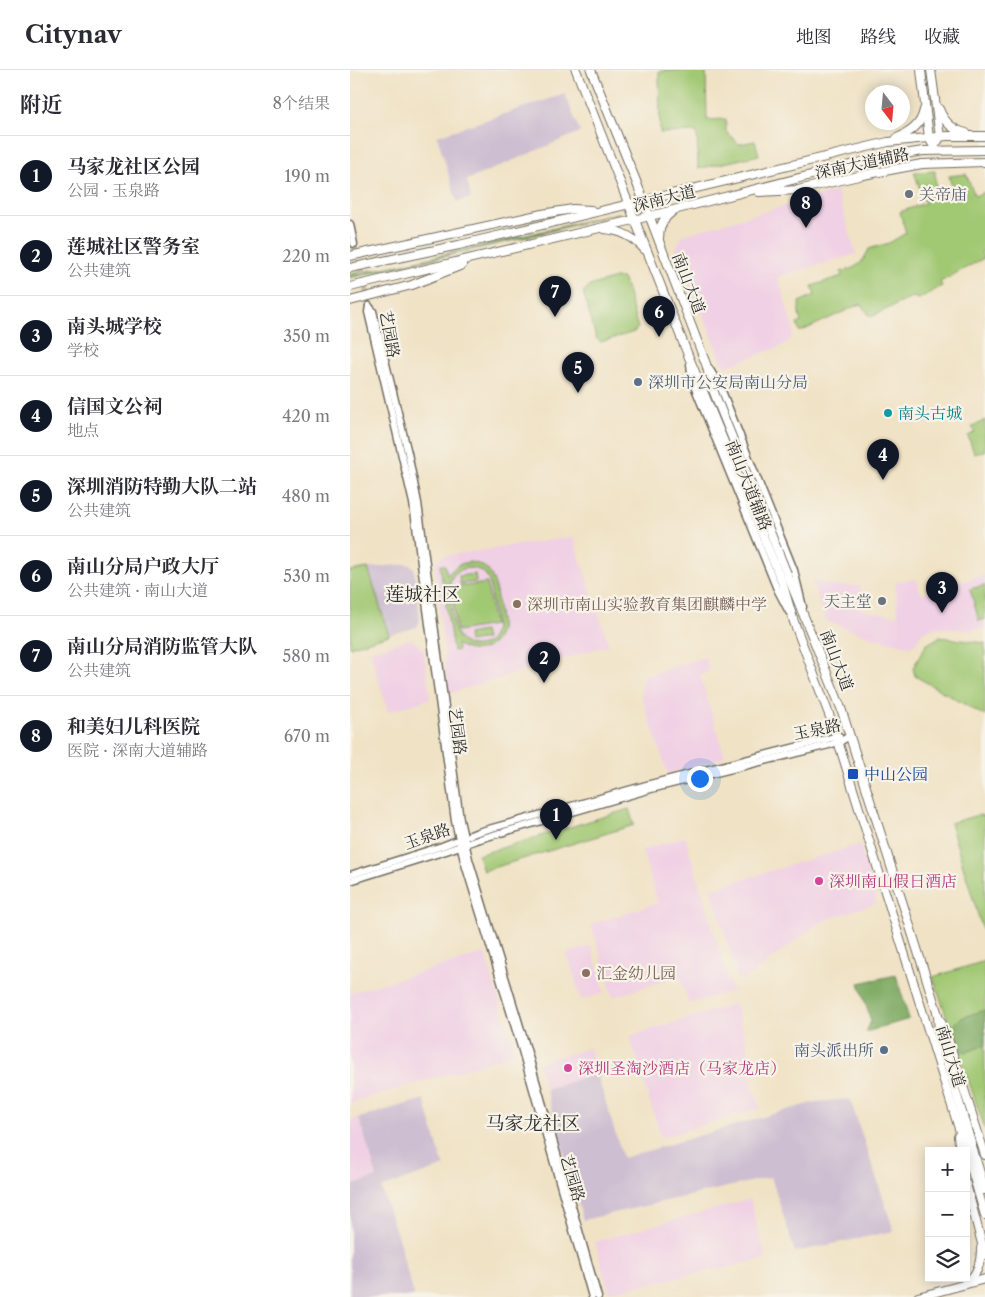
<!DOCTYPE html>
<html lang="zh">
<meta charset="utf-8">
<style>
body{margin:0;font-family:"Libre Caslon Text","Noto Serif SC",serif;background:#f7f7f7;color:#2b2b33}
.controls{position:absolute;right:15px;bottom:15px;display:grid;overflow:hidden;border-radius:0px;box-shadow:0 2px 12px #0003}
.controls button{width:45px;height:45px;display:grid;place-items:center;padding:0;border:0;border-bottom:1px solid #e1e1e2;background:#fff;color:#2b2b33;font:25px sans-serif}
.compass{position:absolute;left:515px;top:15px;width:45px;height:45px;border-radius:50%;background:#fff;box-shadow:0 2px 12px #0003;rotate:164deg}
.you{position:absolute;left:349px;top:708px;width:18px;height:18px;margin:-12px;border:4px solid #fff;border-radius:50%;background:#1a73e8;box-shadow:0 0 0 8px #1a73e833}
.badge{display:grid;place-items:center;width:32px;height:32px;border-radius:50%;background:#111827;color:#fff;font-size:16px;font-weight:700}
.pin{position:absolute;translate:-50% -41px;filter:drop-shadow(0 1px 2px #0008)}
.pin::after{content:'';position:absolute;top:26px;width:18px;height:15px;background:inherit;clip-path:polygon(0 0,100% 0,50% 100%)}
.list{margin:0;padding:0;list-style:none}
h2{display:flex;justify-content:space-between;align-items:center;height:65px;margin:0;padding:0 20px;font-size:21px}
h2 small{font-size:16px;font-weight:400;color:#7c7c81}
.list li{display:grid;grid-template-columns:32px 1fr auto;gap:15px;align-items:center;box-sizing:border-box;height:80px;padding:0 20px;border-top:1px solid #e1e1e2}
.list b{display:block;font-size:19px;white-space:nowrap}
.list p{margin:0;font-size:16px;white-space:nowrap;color:#7c7c81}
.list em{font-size:16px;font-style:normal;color:#7c7c81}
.icon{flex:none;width:28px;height:28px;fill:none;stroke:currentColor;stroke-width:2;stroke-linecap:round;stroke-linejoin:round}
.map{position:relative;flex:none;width:635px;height:1227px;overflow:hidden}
header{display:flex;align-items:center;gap:30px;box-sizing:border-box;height:70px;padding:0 25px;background:#fff;border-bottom:1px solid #e1e1e2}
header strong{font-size:24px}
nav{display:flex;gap:28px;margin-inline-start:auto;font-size:18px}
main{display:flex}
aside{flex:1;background:#fff}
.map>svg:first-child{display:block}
</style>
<header>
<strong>Citynav</strong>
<nav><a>地图</a><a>路线</a><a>收藏</a></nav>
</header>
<main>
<aside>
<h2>附近<small>8个结果</small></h2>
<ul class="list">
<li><span class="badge">1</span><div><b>马家龙社区公园</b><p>公园 · 玉泉路</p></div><em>190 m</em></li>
<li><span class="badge">2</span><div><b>莲城社区警务室</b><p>公共建筑</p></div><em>220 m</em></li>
<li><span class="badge">3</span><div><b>南头城学校</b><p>学校</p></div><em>350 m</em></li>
<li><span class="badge">4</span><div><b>信国文公祠</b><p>地点</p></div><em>420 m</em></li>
<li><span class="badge">5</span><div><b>深圳消防特勤大队二站</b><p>公共建筑</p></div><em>480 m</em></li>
<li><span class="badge">6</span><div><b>南山分局户政大厅</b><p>公共建筑 · 南山大道</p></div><em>530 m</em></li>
<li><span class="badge">7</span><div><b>南山分局消防监管大队</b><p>公共建筑</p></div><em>580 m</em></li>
<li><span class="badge">8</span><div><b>和美妇儿科医院</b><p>医院 · 深南大道辅路</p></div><em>670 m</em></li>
</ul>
</aside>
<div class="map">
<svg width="635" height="1227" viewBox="0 0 635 1227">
<rect width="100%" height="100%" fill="#f7f3e8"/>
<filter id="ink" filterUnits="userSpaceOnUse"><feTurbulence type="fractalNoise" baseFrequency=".02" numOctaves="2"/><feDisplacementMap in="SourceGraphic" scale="10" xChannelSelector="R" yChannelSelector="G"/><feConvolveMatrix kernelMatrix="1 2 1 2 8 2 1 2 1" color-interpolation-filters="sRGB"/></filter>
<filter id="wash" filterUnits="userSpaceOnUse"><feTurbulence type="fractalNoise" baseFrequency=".0096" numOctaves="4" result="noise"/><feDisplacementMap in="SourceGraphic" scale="20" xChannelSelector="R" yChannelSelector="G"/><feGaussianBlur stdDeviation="1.12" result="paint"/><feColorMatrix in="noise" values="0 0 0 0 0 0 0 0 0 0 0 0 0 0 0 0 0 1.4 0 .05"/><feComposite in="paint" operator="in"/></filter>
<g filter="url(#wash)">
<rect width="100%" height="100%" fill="#f0e2c5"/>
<g fill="#f0d0e4">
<path d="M487,121l19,63 -78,23 15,51v7l-3,5 -12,8 -54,19 -48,-119 7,-13z"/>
<path d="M223,467l36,108 -161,49 -13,-132 8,-6z"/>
<path d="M635,505v52l-14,4 -32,-4 -17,5 -7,12 -6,2 -38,-9 -45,-16 -15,-40 19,4 30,1 3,24 35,6 -3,-34 21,-3 5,15z"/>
<path d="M61,569l13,12 6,48 -42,13 -18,-61z"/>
<path d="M355,587l5,14 -10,4 25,82 -57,17 -27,-79 2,-19z"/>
<path d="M335,767l47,154 -43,13 -9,-28 -67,21 -22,-73 67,-21 -16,-53z"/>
<path d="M510,774l17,59 -49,16 -11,6 -75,56 -4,-3 -27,-89z"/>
<path d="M241,876l14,47 -24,7 -14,-47z"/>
<path d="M135,883l30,101 -165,49v-110z"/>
<path d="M385,934l20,67 -6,2 11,35 -99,30 -31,-102z"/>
<path d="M239,978l8,26 -51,15 -8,-26z"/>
<path d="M9,1048l18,60 -27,8v-65z"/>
<path d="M400,1129l16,60 -157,33 -14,-50z"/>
</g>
<g fill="#cebed1">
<path d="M215,24l15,38 -113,48 4,18 -14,4 -20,-66z"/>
<path d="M57,494l7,3 6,53 -3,7 -28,8 -21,-67z"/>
<path d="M247,1004l26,84 192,-56 35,-3 44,132 -99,21 -24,-75 -188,43 -37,-131z"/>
<path d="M74,1029l17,59 4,8 -64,22 18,53 15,56h-64v-111l27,-9 -18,-59z"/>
</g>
<g fill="#a1c873" stroke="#667a4f" fill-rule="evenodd">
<path d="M356,0l1,50 19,-1v13l13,12 16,-3 4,14 -61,14 -1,-37 -37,1 -1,-62z"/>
<path d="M585,101l1,24 14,-3 2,-5 -3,-11 17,-2 9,22 10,-4v57l-4,3 3,6 -44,24 2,4 -23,13 -7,-2 -41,20 -11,-13 -60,28 -3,-8 4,-2c-4,-12 -1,-11 -2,-20l16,-7 -3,-9 30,-10 -1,-4c17,-5 21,-8 28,-23l20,-6 17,-10 -6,-21 25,-9 -11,-31z"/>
<path d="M265,208h7l2,2 14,48 -4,4 -33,10 -5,-4 -13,-46 6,-6z"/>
<path d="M635,350v31l-11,2 -6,-17 7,-4 -3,-5z"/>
<path d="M118,492c27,2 27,23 30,44 1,9 4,19 1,27 -6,19 -28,22 -42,11l1,6 -5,1 -13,-86h5l2,10 11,-10zM119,498c6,0 12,2 17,7 5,7 5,18 6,26 3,16 9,42 -14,45 -8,1 -16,-3 -20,-9 -4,-7 -4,-15 -6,-23 -2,-19 -10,-43 17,-46z"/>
<path d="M18,498l21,67 -39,12v-76z"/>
<path d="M125,504l1,8 -16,2 -1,-8z"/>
<path d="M137,513l7,42 -37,6 -6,-43z"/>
<path d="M635,515v34l-6,2 -9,-32z"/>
<path d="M134,561l2,8 -17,3 -1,-8z"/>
<path d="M589,567l46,6v73l-70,-40 -2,-8 13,-23z"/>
<path d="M279,739l5,16 -151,46 -5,-16z"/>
<path d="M628,745l7,1v122l-35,-115z"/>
<path d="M635,891v168l-52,-152z"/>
</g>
<g fill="#80ac65" stroke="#566c48">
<path d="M269,143l-91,24 -178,41v-4l49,-9z"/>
<path d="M546,905l13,44 -43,13 5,-11 -12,-38z"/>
<path d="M635,940v35l-18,7 -4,-1c-18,-32 -6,-32 22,-41z"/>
</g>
</g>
<g filter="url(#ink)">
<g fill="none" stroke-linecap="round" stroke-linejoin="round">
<path stroke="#c9bda6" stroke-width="6" stroke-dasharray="6 3" stroke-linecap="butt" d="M4,174l15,62"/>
<g stroke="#706b61" stroke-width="9">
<g id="minor">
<path d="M0,154l4,20"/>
<path d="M19,236l4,5 35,142 10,50 42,317 9,39 57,187 72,251"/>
<path d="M19,236l-1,6 45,191 42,318 9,40 57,186 71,250"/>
<path d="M340,294l2,17 85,208 12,23"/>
<path d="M359,298l11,18 74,184 9,37"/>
<path d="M0,805l92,-29 36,-14 172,-48 189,-48"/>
<path d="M0,811l96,-30 34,-12 171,-50 178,-44 10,-3 11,-6"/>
</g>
</g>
<g stroke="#706b61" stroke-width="10">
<g id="major">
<path d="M226,0l112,285 94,227 12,40 39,103 133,426"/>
<path d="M241,0l45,111 70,183 7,26 128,318 97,307 1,20 46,155"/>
<path d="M571,0l8,68 7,12"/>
<path d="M581,0l9,67 -2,4"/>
<path d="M589,39c5,13 14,21 27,24"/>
<path d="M547,68c14,-6 24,-13 27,-28"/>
<path d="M409,122l39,-2 65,-15 59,-11 63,-2"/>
<path d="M254,159c15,1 30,8 40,20"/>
<path d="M309,168c0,-11 4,-20 13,-26"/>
<path d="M0,186l192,-42 31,-5 18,1"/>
<path d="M0,198l109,-23 429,-103 59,-6h38"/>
<path d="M0,217l300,-71 224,-57 49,-8 62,-1"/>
<path d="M0,231l62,-16 50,-20"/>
<path d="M590,950l6,13 39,122"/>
<path d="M608,1066l2,15"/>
<path d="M616,1081l19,64"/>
<path d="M616,1114l19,71"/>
<path d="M615,1213c13,-7 16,-21 16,-35"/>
<path d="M568,1227l67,-18"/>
</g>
</g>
<use href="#minor" stroke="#fff" stroke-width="6"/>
<use href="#major" stroke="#fff" stroke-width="8"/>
</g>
</g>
<g fill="#6b7280" stroke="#f7f3e8" stroke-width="2">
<circle cx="559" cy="124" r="5"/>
<circle cx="532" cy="531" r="5"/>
</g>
<g fill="#5c6f8a" stroke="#f7f3e8" stroke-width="2">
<circle cx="288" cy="312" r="5"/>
<circle cx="534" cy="980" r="5"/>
</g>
<circle fill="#0f9aa8" stroke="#f7f3e8" stroke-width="2" cx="538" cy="343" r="5"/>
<g fill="#8d6e63" stroke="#f7f3e8" stroke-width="2">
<circle cx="167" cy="534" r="5"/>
<circle cx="236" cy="903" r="5"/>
</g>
<rect fill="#1a4fb4" stroke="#f7f3e8" stroke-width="2" x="497" y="698" width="12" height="12" rx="2.5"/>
<g fill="#d1479c" stroke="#f7f3e8" stroke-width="2">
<circle cx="469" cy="811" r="5"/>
<circle cx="218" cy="998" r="5"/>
</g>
<g text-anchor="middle" stroke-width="4.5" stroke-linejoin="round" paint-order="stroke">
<g font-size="16" fill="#2b2b2b" stroke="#f7f3e8">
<text transform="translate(512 93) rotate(-12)" y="6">深南大道辅路</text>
<text transform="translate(314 128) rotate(-14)" y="6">深南大道</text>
<text transform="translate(339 213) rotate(69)" y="6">南山大道</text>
<text transform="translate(40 264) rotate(80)" y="6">艺园路</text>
<text transform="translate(399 415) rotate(68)" y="6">南山大道辅路</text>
<text transform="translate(487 590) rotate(69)" y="6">南山大道</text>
<text transform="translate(467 659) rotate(-11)" y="6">玉泉路</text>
<text transform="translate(108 661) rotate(83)" y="6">艺园路</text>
<text transform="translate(77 766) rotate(-19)" y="6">玉泉路</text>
<text transform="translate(601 986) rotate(73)" y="6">南山大道</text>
<text transform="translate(223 1108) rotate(74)" y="6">艺园路</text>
</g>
<g font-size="16" fill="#5b616d" stroke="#f7f3e8" text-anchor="start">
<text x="569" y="130">关帝庙</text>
<text x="522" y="537" text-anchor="end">天主堂</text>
</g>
<g font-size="16" fill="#4e5e75" stroke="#f7f3e8" text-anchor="start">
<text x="298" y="318">深圳市公安局南山分局</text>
<text x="524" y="986" text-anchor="end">南头派出所</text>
</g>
<g font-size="16" fill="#0d838f" stroke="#f7f3e8" text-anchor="start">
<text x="548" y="349">南头古城</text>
</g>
<g font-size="16" fill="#785e54" stroke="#f7f3e8" text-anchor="start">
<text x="177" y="540">深圳市南山实验教育集团麒麟中学</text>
<text x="246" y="909">汇金幼儿园</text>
</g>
<g font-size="16" fill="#164399" stroke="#f7f3e8" text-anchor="start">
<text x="514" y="710">中山公园</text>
</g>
<g font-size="16" fill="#b23c85" stroke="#f7f3e8" text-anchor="start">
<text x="479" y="817">深圳南山假日酒店</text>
<text x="228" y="1004">深圳圣淘沙酒店（马家龙店）</text>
</g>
<g font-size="19" fill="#2b2b2b" stroke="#f7f3e8">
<text x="73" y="531">莲城社区</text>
<text x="183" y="1060">马家龙社区</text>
</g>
</g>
</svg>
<div class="controls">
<button>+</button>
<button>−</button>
<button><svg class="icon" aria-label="layers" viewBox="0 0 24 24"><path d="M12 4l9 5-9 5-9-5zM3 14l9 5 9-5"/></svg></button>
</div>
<svg class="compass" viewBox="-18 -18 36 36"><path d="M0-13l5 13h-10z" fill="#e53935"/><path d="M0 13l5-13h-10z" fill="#7c7c81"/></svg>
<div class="you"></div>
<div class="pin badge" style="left:206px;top:770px">1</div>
<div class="pin badge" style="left:194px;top:613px">2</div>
<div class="pin badge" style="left:592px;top:543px">3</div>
<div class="pin badge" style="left:533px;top:410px">4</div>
<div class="pin badge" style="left:228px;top:323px">5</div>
<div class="pin badge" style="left:309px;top:267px">6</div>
<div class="pin badge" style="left:205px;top:247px">7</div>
<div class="pin badge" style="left:456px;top:158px">8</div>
</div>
</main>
